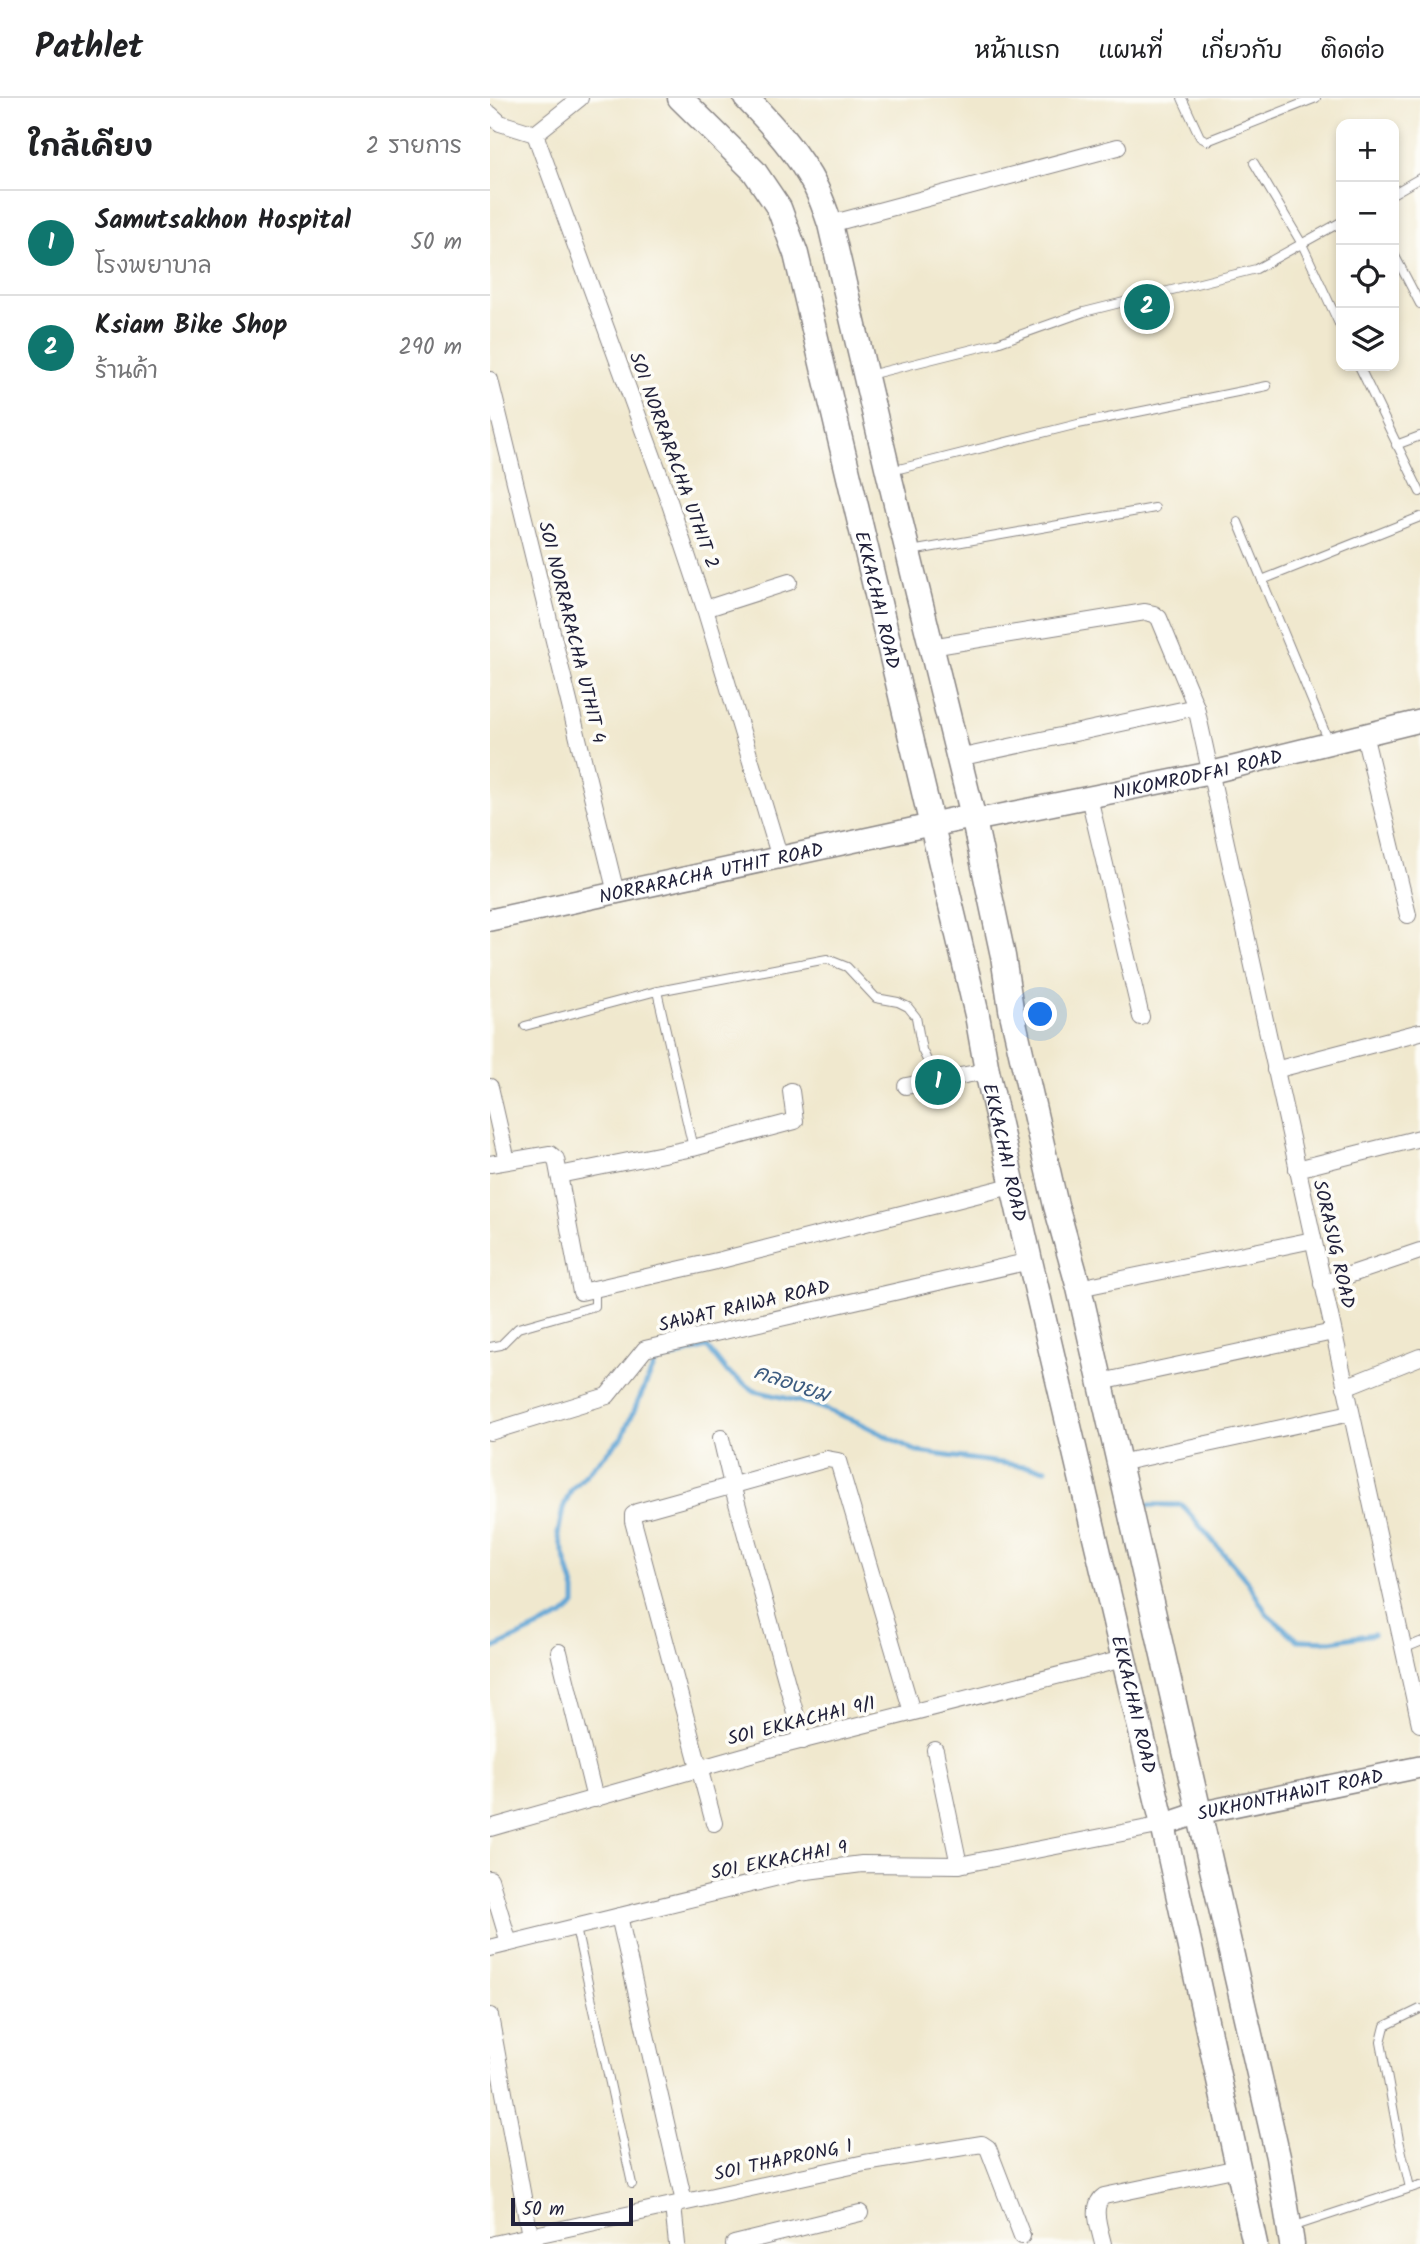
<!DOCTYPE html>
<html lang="th">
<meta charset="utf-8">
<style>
body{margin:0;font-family:Kalam,"Playpen Sans Thai",sans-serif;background:#f6f6f6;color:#202124}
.controls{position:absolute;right:21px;top:21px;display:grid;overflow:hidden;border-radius:14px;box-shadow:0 4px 10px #0003}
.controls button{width:63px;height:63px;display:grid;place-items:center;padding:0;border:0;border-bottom:2px solid #e0e0e0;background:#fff;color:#202124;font:35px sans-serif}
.scale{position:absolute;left:21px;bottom:18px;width:122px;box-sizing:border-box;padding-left:7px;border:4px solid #22223b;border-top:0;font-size:19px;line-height:24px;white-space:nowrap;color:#22223b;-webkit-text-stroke:5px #fdfcf7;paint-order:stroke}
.you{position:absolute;left:551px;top:917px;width:24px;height:24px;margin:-18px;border:5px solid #fff;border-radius:50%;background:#1a73e8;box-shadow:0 0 0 10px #1a73e833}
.badge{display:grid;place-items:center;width:46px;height:46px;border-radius:50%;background:#0f766e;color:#fff;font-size:23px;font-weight:700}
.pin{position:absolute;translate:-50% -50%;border:4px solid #fff;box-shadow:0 2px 7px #0006}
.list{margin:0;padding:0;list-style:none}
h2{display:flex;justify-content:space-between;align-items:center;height:91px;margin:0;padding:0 28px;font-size:30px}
h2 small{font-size:23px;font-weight:400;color:#757577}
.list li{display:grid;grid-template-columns:46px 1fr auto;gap:21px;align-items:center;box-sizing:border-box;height:105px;padding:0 28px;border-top:2px solid #e0e0e0}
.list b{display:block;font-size:26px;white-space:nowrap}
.list p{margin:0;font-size:23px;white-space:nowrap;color:#757577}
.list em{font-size:23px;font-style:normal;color:#757577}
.icon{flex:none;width:38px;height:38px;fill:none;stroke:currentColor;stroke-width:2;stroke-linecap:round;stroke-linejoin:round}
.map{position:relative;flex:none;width:930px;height:2146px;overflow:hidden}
header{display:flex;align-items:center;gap:42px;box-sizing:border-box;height:98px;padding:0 35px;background:#fff;border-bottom:2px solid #e0e0e0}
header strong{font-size:33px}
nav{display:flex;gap:38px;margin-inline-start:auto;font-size:24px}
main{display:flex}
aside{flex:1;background:#fff}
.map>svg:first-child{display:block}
</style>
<header>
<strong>Pathlet</strong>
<nav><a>หน้าแรก</a><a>แผนที่</a><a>เกี่ยวกับ</a><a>ติดต่อ</a></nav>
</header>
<main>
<aside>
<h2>ใกล้เคียง<small>2 รายการ</small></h2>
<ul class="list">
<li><span class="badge">1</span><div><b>Samutsakhon Hospital</b><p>โรงพยาบาล</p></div><em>50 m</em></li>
<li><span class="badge">2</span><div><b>Ksiam Bike Shop</b><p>ร้านค้า</p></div><em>290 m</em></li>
</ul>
</aside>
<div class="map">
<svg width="930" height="2146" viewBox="0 0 930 2146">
<rect width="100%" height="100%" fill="#fdfcf7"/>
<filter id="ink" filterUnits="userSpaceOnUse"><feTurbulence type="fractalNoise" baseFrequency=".0143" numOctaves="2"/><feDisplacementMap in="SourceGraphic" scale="14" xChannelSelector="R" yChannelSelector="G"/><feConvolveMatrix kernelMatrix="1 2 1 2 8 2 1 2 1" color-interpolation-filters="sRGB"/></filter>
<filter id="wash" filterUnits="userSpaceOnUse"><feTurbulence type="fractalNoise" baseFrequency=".00686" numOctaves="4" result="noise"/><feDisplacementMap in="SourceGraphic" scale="28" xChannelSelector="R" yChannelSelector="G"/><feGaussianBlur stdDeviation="1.57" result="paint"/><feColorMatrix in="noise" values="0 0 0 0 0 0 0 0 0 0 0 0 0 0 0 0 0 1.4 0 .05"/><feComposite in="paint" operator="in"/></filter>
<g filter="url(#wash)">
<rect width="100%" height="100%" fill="#f0e8ce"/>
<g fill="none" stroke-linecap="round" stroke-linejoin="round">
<g stroke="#5ea4d4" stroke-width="5">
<path d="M658,1407h34l66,77 19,32 31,26 33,1 43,-7"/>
<path d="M0,1552l73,-34 12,-11v-14l-17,-57 5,-26 8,-18 51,-53 34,-75 51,-15 19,24 29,20 56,13 47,18 60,30 128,17"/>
</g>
</g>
</g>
<g filter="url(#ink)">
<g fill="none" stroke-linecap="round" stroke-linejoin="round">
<g stroke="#898584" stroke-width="10">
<g id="lane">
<path d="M692,0l18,39 7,4 109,-43"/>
<path d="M764,65l48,81 39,84"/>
<path d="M904,95l26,-15"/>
<path d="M904,156l26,50"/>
<path d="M869,268l61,126"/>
<path d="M379,277l128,-32 87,-31 172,-43 85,-47"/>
<path d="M906,347l24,-9"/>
<path d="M401,373l187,-47 189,-38"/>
<path d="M748,424l91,220"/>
<path d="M421,453l244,-43"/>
<path d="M772,482l158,-63"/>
<path d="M167,893l36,157"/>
<path d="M35,928l128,-34 174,-33 20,8 29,31 22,4 10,5 8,10 6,33 15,30"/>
<path d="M0,1249l11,-2 17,-17 77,-22v-17"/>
<path d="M913,1551l17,-7"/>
<path d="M86,1830l56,256"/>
<path d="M920,2090l-11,-48 -18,-98 4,-16 35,-17"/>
<path d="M802,2129l128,-42"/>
</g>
</g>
<g stroke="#898584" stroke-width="18">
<g id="street">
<path d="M90,0l-45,36 133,364 37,111 75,249"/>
<path d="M0,16l10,9 35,11"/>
<path d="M340,126l288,-77"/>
<path d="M0,282l126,513"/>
<path d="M215,511l84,-27"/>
<path d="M441,549l214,-35 9,2 5,4 37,89 224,1017"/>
<path d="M874,636l44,181"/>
<path d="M468,660l238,-51"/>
<path d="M599,699l52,220"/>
<path d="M785,972l145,-38"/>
<path d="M416,988l81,-15"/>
<path d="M0,989l17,74"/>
<path d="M0,1066l60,-10 6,5 25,133 140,-32 294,-75"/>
<path d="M807,1071l123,-31"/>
<path d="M69,1077l134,-27 102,-27 -4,-30"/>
<path d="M832,1186l98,-33"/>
<path d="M589,1190l234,-48"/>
<path d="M611,1284l232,-50"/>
<path d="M855,1289l75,-30"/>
<path d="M0,1334l117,-36 38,-47 385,-88"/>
<path d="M231,1340l11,47 71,256"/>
<path d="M629,1365l232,-50"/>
<path d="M69,1554l36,147"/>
<path d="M445,1652l24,115"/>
<path d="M224,1725l-81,-302v-6l4,-3 190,-53 11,2 74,251"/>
<path d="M0,1730l282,-80 351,-89"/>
<path d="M0,1781l19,64"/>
<path d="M129,1818l65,286"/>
<path d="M0,1850l309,-76 63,-8 97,1 204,-40"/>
<path d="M0,1918l40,220"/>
<path d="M183,2108l4,38"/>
<path d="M4,2146l371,-81 117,-19 6,4 34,88"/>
<path d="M244,2146l126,-31"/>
<path d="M613,2146c-3,-14 -13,-39 1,-48l134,-28"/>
</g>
</g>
<g stroke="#898584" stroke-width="24">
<g id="secondary">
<path id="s1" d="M483,718l13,2 223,-45 211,-52"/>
<path id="s2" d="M0,822l440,-95"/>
<path id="s3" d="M673,1727l36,-12 221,-46"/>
</g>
</g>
<g stroke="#898584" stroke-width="27">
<g id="primary">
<path id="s4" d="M190,0l74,73 25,37 17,46 181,761 10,56 43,190 133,564 92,419"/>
<path d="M256,0c26,27 53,56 70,90 6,12 10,24 14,36l58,247 85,345 30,140 8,53 45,197 23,82 199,869 14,87"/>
<path d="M440,727l43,-9"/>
</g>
</g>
<use href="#lane" stroke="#fff" stroke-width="8"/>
<use href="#street" stroke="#fff" stroke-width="16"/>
<use href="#secondary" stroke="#fff" stroke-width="21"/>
<use href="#primary" stroke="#fff" stroke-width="24"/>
</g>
</g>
<g text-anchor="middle" stroke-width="7" stroke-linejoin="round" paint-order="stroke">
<g font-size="19" fill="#22223b" stroke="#fdfcf7">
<text transform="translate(185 362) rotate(70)" y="7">SOI NORRARACHA UTHIT 2</text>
<text dy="7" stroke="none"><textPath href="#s4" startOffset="553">EKKACHAI ROAD</textPath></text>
<text transform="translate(83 534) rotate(76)" y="7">SOI NORRARACHA UTHIT 4</text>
<text dy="7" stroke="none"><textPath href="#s1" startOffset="229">NIKOMRODFAI ROAD</textPath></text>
<text dy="7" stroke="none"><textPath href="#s2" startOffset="226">NORRARACHA UTHIT ROAD</textPath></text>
<text dy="7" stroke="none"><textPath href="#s4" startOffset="1120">EKKACHAI ROAD</textPath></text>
<text transform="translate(845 1146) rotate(77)" y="7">SORASUG ROAD</text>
<text transform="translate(254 1207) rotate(-13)" y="7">SAWAT RAIWA ROAD</text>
<text dy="7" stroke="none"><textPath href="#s4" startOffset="1687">EKKACHAI ROAD</textPath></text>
<text transform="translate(311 1622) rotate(-14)" y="7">SOI EKKACHAI 9/1</text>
<text dy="7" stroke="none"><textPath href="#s3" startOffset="131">SUKHONTHAWIT ROAD</textPath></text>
<text transform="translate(289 1761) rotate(-11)" y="7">SOI EKKACHAI 9</text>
<text transform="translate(293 2061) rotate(-12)" y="7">SOI THAPRONG 1</text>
</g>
<g font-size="21" font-style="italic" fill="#3d5c80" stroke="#fdfcf7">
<text transform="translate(302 1285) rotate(19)" y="7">คลองยม</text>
</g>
</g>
</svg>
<div class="controls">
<button>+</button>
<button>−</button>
<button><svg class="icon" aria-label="locate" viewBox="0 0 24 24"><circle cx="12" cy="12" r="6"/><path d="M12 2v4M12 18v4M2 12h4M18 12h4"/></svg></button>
<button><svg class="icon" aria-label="layers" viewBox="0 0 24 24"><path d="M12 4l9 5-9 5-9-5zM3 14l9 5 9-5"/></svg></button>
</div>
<div class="scale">50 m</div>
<div class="you"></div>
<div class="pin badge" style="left:448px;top:984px">1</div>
<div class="pin badge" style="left:657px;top:209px">2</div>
</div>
</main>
